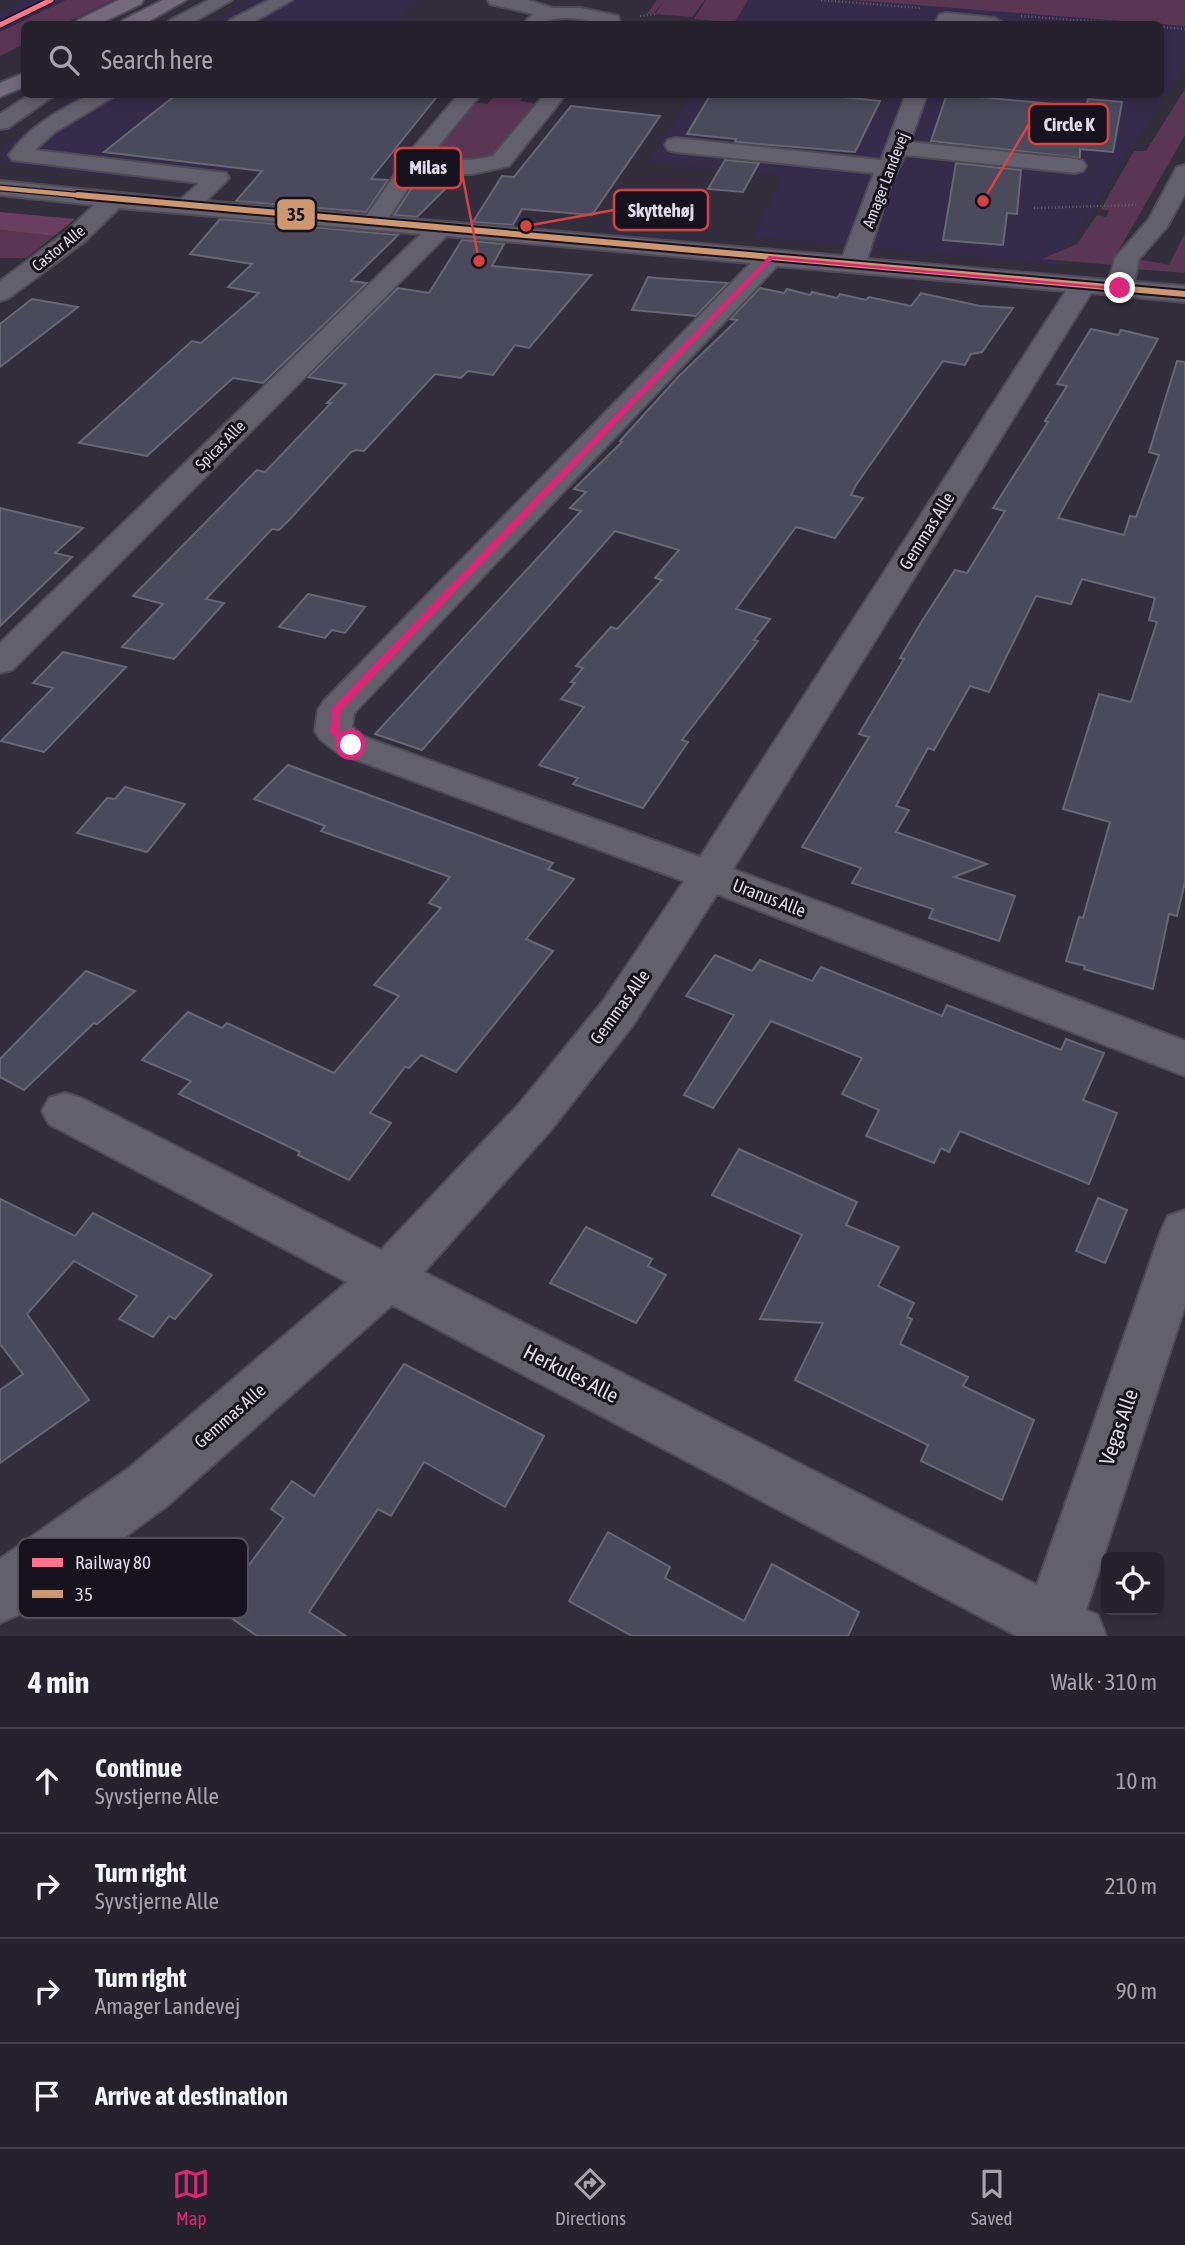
<!DOCTYPE html>
<meta charset="utf-8">
<style>
body{margin:0;font-family:"Asap Condensed",sans-serif;background:#2e2a35;color:#f1f3f6}
.controls{position:absolute;right:21px;bottom:21px;display:grid;overflow:hidden;border-radius:10px;box-shadow:0 4px 10px #0003}
.controls button{width:63px;height:63px;display:grid;place-items:center;padding:0;border:0;border-bottom:2px solid #423f49;background:#26222d;color:#f1f3f6;font:35px sans-serif}
.stop{position:absolute;width:21px;height:21px;margin:-16px;border:5px solid #db2777;border-radius:50%;background:#fff}
.stop.end{background:#db2777;border-color:#fff;box-shadow:0 2px 7px #0008}
.list{margin:0;padding:0;list-style:none}
h2{display:flex;justify-content:space-between;align-items:center;height:91px;margin:0;padding:0 28px;font-size:30px}
h2 small{font-size:23px;font-weight:400;color:#a4a4aa}
.list li{display:grid;grid-template-columns:46px 1fr auto;gap:21px;align-items:center;box-sizing:border-box;height:105px;padding:0 28px;border-top:2px solid #423f49}
.list b{display:block;font-size:26px;white-space:nowrap}
.list p{margin:0;font-size:23px;white-space:nowrap;color:#a4a4aa}
.list em{font-size:23px;font-style:normal;color:#a4a4aa}
.icon{flex:none;width:38px;height:38px;fill:none;stroke:currentColor;stroke-width:2;stroke-linecap:round;stroke-linejoin:round}
.map{position:relative;flex:none;width:1185px;height:1636px;overflow:hidden}
.search{position:absolute;background:#26222d;box-shadow:0 4px 10px #0003;left:21px;right:21px;top:21px;height:77px;display:flex;align-items:center;gap:18px;box-sizing:border-box;padding:0 24px;border-radius:10px;color:#a4a4aa;font-size:26px}
.sheet{height:511px;background:#26222d}
nav{display:flex;justify-content:space-around;align-items:center;box-sizing:border-box;height:98px;border-top:2px solid #423f49;background:#26222d;font-size:19px;color:#a4a4aa}
nav a{display:grid;justify-items:center;gap:4px}
nav .on{color:#db2777}
.map>svg:first-child{display:block}
</style>
<div class="map">
<svg width="1185" height="1636" viewBox="0 0 1185 1636">
<rect width="100%" height="100%" fill="#322e3c"/>
<g fill="#352c4b">
<path d="M24,0h42l-66,32v-21z"/>
<path d="M251,0h169l-28,24h-186z"/>
<path d="M749,0h436v66l-128,199 -304,-28 30,-61 -134,-14 42,-67 469,-1v-70h-426z"/>
<path d="M77,95h237l-104,93 -210,-24 2,-17z"/>
</g>
<g fill="#5a3655">
<path d="M66,0h47l-49,24h-40v20l-24,12v-24z"/>
<path d="M657,0h48l-13,17 -37,-3 9,-13 -10,12 -7,1z"/>
<path d="M706,0h42l-14,23 -40,-4z"/>
<path d="M853,0h332v26z"/>
<path d="M1185,89v46l-69,120 -1,10 -73,-6 35,-15 20,-29 9,2 3,-6 -8,-2 33,-58h12z"/>
<path d="M525,94l-5,7 17,3 -42,51 -8,5h-50l-8,-9 42,-49 16,2 9,-9z"/>
<path d="M0,230l54,6 -28,22h-26z"/>
<path d="M1185,233v40l-51,-4 3,-10 32,6z"/>
</g>
<path fill="#683e62" d="M0,212l75,7 -21,17 -54,-6z"/>
<g fill="#4a4a5a" stroke="#676773" stroke-width="2">
<path d="M177,94h262l-68,85 17,1 -22,32 -130,-11 26,-30 -158,-19z"/>
<path d="M711,94h104l65,7 -25,51 -120,-10 1,-3 -49,-5z"/>
<path d="M947,94l139,13 2,-8 34,3 -9,50 -33,-3v9l-149,-17z"/>
<path d="M571,106l89,10 -68,99 -70,-6 -9,16 -40,-3 29,-46 12,1z"/>
<path d="M725,160l34,3 -16,29 -35,-3z"/>
<path d="M956,163l65,7 -4,44 -10,-1 -4,32 -60,-5z"/>
<path d="M415,183l34,2 -32,32 -23,-2z"/>
<path d="M220,219l178,16 -47,46 16,2 -104,100 -30,-5 -86,78 -68,-13 113,-102 9,2 58,-50 -31,-6 24,-23 -62,-10z"/>
<path d="M462,240l42,4 -12,22 99,9 -62,73 -14,-3 -22,30 -25,-4 -7,7 -26,-4 -71,77 -8,-1 -5,2 -60,66 -12,12 -7,-1 -66,70 18,4 -50,56 -52,-12 41,-43 -30,-8 124,-126 8,2 66,-69h-4l19,-19 -38,-7 90,-89 31,5z"/>
<path d="M648,277l8,1 72,5 -32,33 -64,-6z"/>
<path d="M760,288l24,5 3,-4 23,6 2,-3 25,6 3,-4 26,6 3,-3 42,9 10,-13 59,13 33,2 -31,44 -11,2 -6,11 -22,-4 -87,124 -5,10 12,3 -28,40 -39,-11 -60,82 34,10 -16,21 4,1 -76,99 6,2 -45,66 -70,-24 5,-6 -39,-13 45,-58 -23,-8 14,-16 -4,-1 12,-14 -7,-2 35,-39 6,2 45,-49 -7,-2 24,-28 -64,-19 -193,219 -47,-16 206,-223 -11,-3 16,-16 -12,-3 48,-47 -2,-1 58,-64 59,-57 -7,-1z"/>
<path d="M32,299l46,8 -78,60v-43z"/>
<path d="M1091,329l27,6 3,-5 37,9 -100,179 66,17 6,-19 6,1 23,-62 -10,-3 28,-91 8,1v520l-8,34 -8,-2 -16,75 -69,-20 1,-3 -19,-5 13,-44 4,1 27,-96 -47,-13 36,-115 32,8 26,-80 -8,-2 6,-22 -73,-19 -11,25 -35,-8 -47,96 -19,-6 -36,64 -6,-2 -32,58 13,4 -13,22 91,32 -33,13 61,19 -16,45 -70,-23 4,-9 -81,-26 9,-15 -59,-21 67,-110 -10,-3 45,-75 -4,-1 22,-37 33,-51 12,3 38,-62 -12,-3 55,-86 -3,-1 22,-35 -10,-2z"/>
<path d="M0,508l83,20 -28,25 17,4 -72,69z"/>
<path d="M308,594l57,13 -20,26 -13,-3 -7,8 -46,-11z"/>
<path d="M63,652l63,15 -82,85 -43,-11 52,-53 -20,-5z"/>
<path d="M288,765l265,98 -5,6 26,10 -48,60 27,12 -97,121 -35,-17 -12,13 -4,-1 -35,46 21,10 -42,57 -51,-25 2,-3 -121,-58 12,-13 -49,-21 46,-48 34,16 5,-5 107,50 65,-77 -25,-11 67,-77 -12,-5 21,-26 -129,-46 4,-5 -71,-27z"/>
<path d="M125,787l60,17 -38,48 -70,-19 30,-35 8,1z"/>
<path d="M715,955l37,16 8,-11 52,21 9,-14 121,49 5,-11 114,45 5,-11 38,14 -21,47 34,13 -28,71 -129,-53 -11,21 -8,-4 -7,15 -68,-27 13,-26 -37,-16 20,-36 -91,-37 -58,87 -29,-13 50,-80 -48,-19z"/>
<path d="M86,971l49,20 -38,33 -3,-1 -70,67 -24,-13v-18z"/>
<path d="M739,1149l118,53 -11,23 53,22 -21,39 36,17 -7,14 5,2 -12,25 68,33 -5,9 71,34 -32,80 -81,-39 7,-16 -133,-65 28,-57 -63,-4 42,-84 -90,-40z"/>
<path d="M1098,1198l29,12 -22,53 -29,-12z"/>
<path d="M0,1199l75,37 18,-23 119,62 -37,44 -6,-3 -16,21 -34,-18 18,-23 -63,-35 -47,53 62,86 -89,63v-73l23,-16 -23,-30z"/>
<path d="M586,1227l66,32 -4,7 18,9 -30,48 -86,-40z"/>
<path d="M404,1364l140,72 -39,71 -81,-45 -33,54 -13,-7 -69,103 37,24h-89l-40,-28 67,-90 -13,-9 21,-28 22,15z"/>
<path d="M608,1532l62,35 -5,11 79,43 28,-57 87,48 -11,24h-216l-63,-35z"/>
</g>
<g fill="none" stroke-linecap="round" stroke-linejoin="round">
<g stroke="#4e4b57" stroke-width="4">
<g id="minor">
<path d="M209,0h23l-42,24h-23l3,-4z"/>
<path d="M269,0h23l-42,24h-23l3,-4z"/>
<path d="M488,0h40l25,8h28l37,8 3,8c-19,2 -35,-6 -55,-6 -15,0 -27,6 -43,6l10,-10 -43,-10z"/>
<path d="M946,13l49,5 10,6h-70l4,-9z"/>
<path d="M31,94h25l-48,34 -8,1v-15z"/>
<path d="M91,94h27l-63,38 -20,18 191,23 3,5 -23,23 161,14 46,-67 46,-54h22l-54,66h45l21,-4 52,-62h21l-57,72 -37,8h-54l-29,43 454,39 31,-83 -198,-21 -8,-2 -3,-5 3,-5 8,-2 205,22 25,-66h21l-17,48 165,17 8,2 3,5 -3,5 -8,2 -170,-18 -13,26 -25,78 242,21 6,-22 34,-39 28,-52 8,-2v29l-18,33 -28,32 -5,23 51,4v16l-94,-9 -358,576 452,172v35l-468,-182 -84,131 -82,105 -127,142 613,313 124,-354 7,-15 17,-6v96l-99,304 12,5 8,21h-89l-625,-331 -225,201 -147,108 -20,9v-64l129,-91 218,-186 -298,-158 -7,-13 7,-13 16,-5 16,5 300,152 138,-146 84,-103 81,-120 -346,-128 -18,-14 -5,-8 3,-21 5,-8 428,-439 -305,-27 -434,434 -12,3v-30l421,-409 -302,-26 -35,34 -75,56 -9,3v-20l66,-49 28,-27 -94,-10v-14l181,18 18,-16 -187,-23 -3,-5c21,-30 50,-44 82,-61zM777,266l289,25 -366,566 -336,-120 -12,-10 2,-14z"/>
</g>
</g>
<g stroke="#4e4b57" stroke-width="4">
<g id="highway">
<path d="M119,0h24l-2,4 -42,20h-24l3,-4z"/>
<path d="M163,0h23l-42,24h-24l3,-4z"/>
<path d="M24,73v14l-24,10v-14z"/>
</g>
</g>
<g stroke="#625f69" stroke-width="2.5" stroke-dasharray="1 2.5" stroke-linecap="butt">
<path d="M821,0l100,8"/>
<path d="M640,16l15,-2"/>
<path d="M1021,16l107,8"/>
<path d="M1160,27l25,2"/>
<path d="M1034,208l102,-3"/>
</g>
<use href="#minor" fill="#63606d" fill-rule="evenodd"/>
<use href="#highway" fill="#736b7b" fill-rule="evenodd"/>
<g stroke="#16131f" stroke-width="7">
<path id="bus-1-far1" d="M0,188l97,9"/>
</g>
<g stroke="#16131f" stroke-width="10">
<path id="bus-1" d="M78,195l1107,99"/>
</g>
<use href="#bus-1-far1" stroke="#cd976f" stroke-width="4.5"/>
<use href="#bus-1" stroke="#cd976f" stroke-width="6"/>
<g stroke="#16131f" stroke-width="8">
<path id="rail-1" d="M0,25l51,-25"/>
</g>
<use href="#rail-1" stroke="#fc738d" stroke-width="5"/>
</g>
<path fill="#db2777" d="M769,256l355,32 -4,2 -347,-31 -432,452 -2,19 16,12v5h-7l-18,-14 2,-25z"/>
<g text-anchor="middle" stroke-width="6" stroke-linejoin="round" paint-order="stroke">
<g font-size="16" fill="#dedbec" stroke="#16131f">
<text transform="translate(885 180) rotate(-69)" y="6">Amager Landevej</text>
<text transform="translate(58 248) rotate(-39)" y="6">Castor Alle</text>
<text transform="translate(220 445) rotate(-45)" y="6">Spicas Alle</text>
</g>
<g font-size="18" fill="#dedbec" stroke="#16131f">
<text transform="translate(927 531) rotate(-58)" y="6">Gemmas Alle</text>
<text transform="translate(769 898) rotate(21)" y="6">Uranus Alle</text>
<text transform="translate(620 1007) rotate(-54)" y="6">Gemmas Alle</text>
<text transform="translate(230 1416) rotate(-41)" y="6">Gemmas Alle</text>
</g>
<g font-size="21" fill="#dedbec" stroke="#16131f">
<text transform="translate(571 1374) rotate(27)" y="7">Herkules Alle</text>
<text transform="translate(1119 1427) rotate(-71)" y="7">Vegas Alle</text>
</g>
</g>
<rect x="18" y="1538" width="230" height="80" rx="10" fill="#16131f" stroke="#524f5c" stroke-width="2"/>
<rect x="32" y="1558" width="31" height="9" fill="#fc738d"/>
<rect x="32" y="1590" width="31" height="8" fill="#cd976f"/>
<g font-size="19" fill="#dedbec">
<text x="75" y="1569">Railway 80</text>
<text x="75" y="1601">35</text>
</g>
<path fill="none" stroke="#d74345" stroke-width="2.5" d="M983 201L1029 124M479 261L461 168M526 226L614 210"/>
<g fill="#d74345" stroke="#16131f" stroke-width="2.5">
<circle cx="983" cy="201" r="7"/>
<circle cx="479" cy="261" r="7"/>
<circle cx="526" cy="226" r="7"/>
</g>
<g fill="#16131f" stroke="#d74345" stroke-width="2.5">
<rect x="1029" y="104" width="79" height="40" rx="7"/>
<rect x="395" y="148" width="66" height="40" rx="7"/>
<rect x="614" y="190" width="94" height="40" rx="7"/>
</g>
<g font-size="19" text-anchor="middle" font-weight="bold" fill="#dedbec">
<text x="1069" y="131">Circle K</text>
<text x="428" y="174">Milas</text>
<text x="661" y="217">Skyttehøj</text>
</g>
<rect stroke="#16131f" stroke-width="2.5" x="276" y="198" width="40" height="33" rx="7" fill="#cd976f"/>
<g font-size="19" text-anchor="middle" font-weight="bold" fill="#111">
<text x="296" y="221">35</text>
</g>
</svg>
<div class="controls">
<button><svg class="icon" aria-label="locate" viewBox="0 0 24 24"><circle cx="12" cy="12" r="6"/><path d="M12 2v4M12 18v4M2 12h4M18 12h4"/></svg></button>
</div>
<div class="stop" style="left:351px;top:745px"></div>
<div class="stop end" style="left:1120px;top:288px"></div>
<div class="search"><svg class="icon" aria-label="search" viewBox="0 0 24 24"><circle cx="10" cy="10" r="6"/><path d="M15 15l6 6"/></svg>Search here</div>
</div>
<section class="sheet">
<h2>4 min<small>Walk · 310 m</small></h2>
<ul class="list">
<li><svg class="icon" aria-label="ahead" viewBox="0 0 24 24"><path d="M12 20V5M6 11l6-6 6 6"/></svg><div><b>Continue</b><p>Syvstjerne Alle</p></div><em>10 m</em></li>
<li><svg class="icon" aria-label="right" viewBox="0 0 24 24"><path d="M7 20v-9h11M14 6l5 5-5 5"/></svg><div><b>Turn right</b><p>Syvstjerne Alle</p></div><em>210 m</em></li>
<li><svg class="icon" aria-label="right" viewBox="0 0 24 24"><path d="M7 20v-9h11M14 6l5 5-5 5"/></svg><div><b>Turn right</b><p>Amager Landevej</p></div><em>90 m</em></li>
<li><svg class="icon" aria-label="arrive" viewBox="0 0 24 24"><path d="M6 21V4h12l-3 4 3 4H6"/></svg><div><b>Arrive at destination</b></div></li>
</ul>
</section>
<nav>
<a class="on"><svg class="icon" aria-label="map" viewBox="0 0 24 24"><path d="M3 6l6-2 6 2 6-2v14l-6 2-6-2-6 2zM9 4v14M15 6v14"/></svg>Map</a>
<a><svg class="icon" aria-label="directions" viewBox="0 0 24 24"><path d="M12 3l9 9-9 9-9-9zM9 14v-3h6M13 9l2 2-2 2"/></svg>Directions</a>
<a><svg class="icon" aria-label="saved" viewBox="0 0 24 24"><path d="M7 4h10v16l-5-4-5 4z"/></svg>Saved</a>
</nav>
